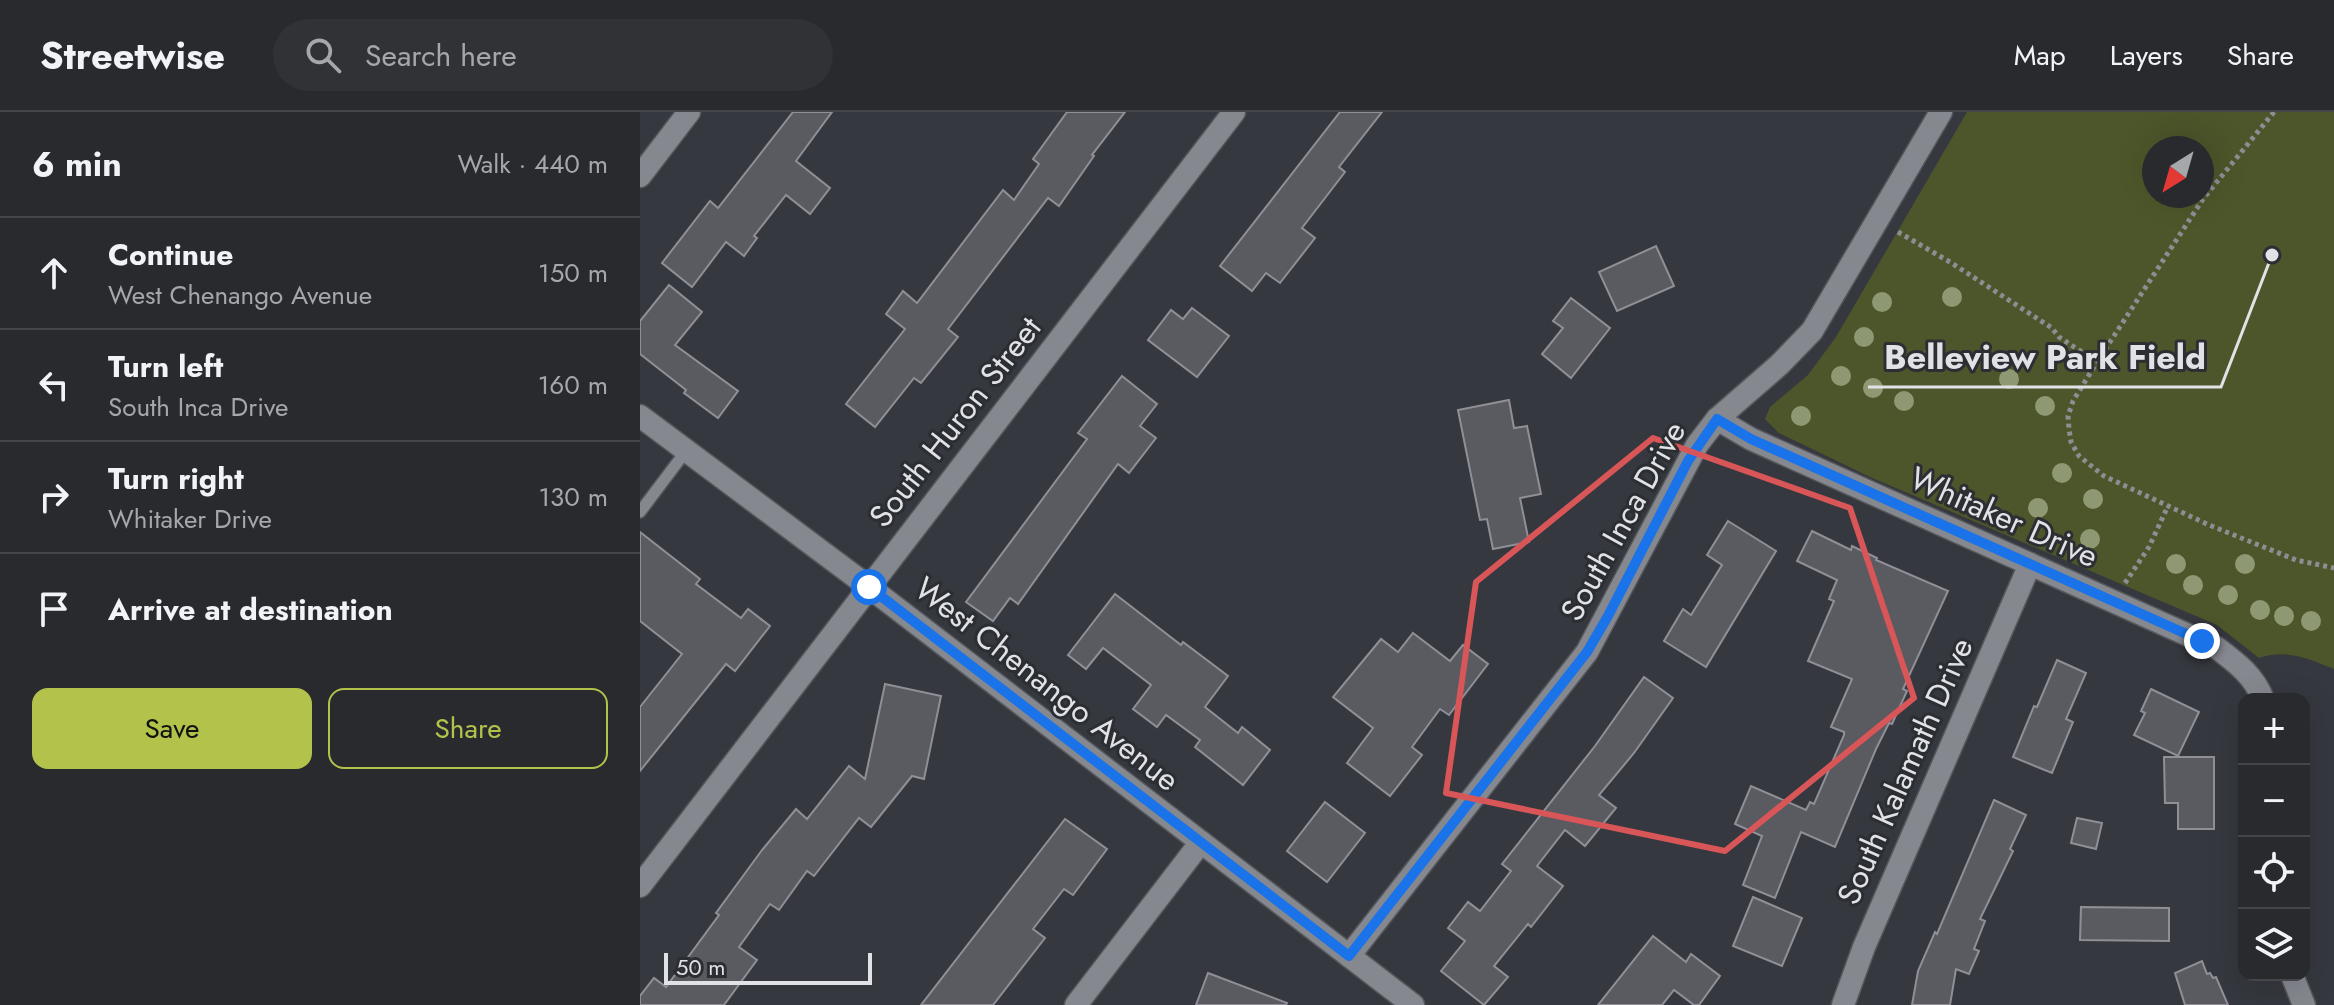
<!DOCTYPE html>
<meta charset="utf-8">
<style>
body{margin:0;font-family:Jost,sans-serif;background:#303236;color:#f1f3f6}
.controls{position:absolute;right:24px;bottom:24px;display:grid;overflow:hidden;border-radius:16px;box-shadow:0 8px 32px #0002}
.controls button{width:72px;height:72px;display:grid;place-items:center;padding:0;border:0;border-bottom:2px solid #44464a;background:#282a2e;color:#f1f3f6;font:40px sans-serif}
.compass{position:absolute;left:1502px;top:24px;width:72px;height:72px;border-radius:50%;background:#282a2e;box-shadow:0 8px 32px #0002;rotate:217deg}
.scale{position:absolute;left:24px;bottom:20px;width:208px;box-sizing:border-box;padding-left:8px;border:4px solid #e1e2e6;border-top:0;font-size:22px;line-height:28px;white-space:nowrap;color:#e1e2e6;-webkit-text-stroke:6px #2b2e33;paint-order:stroke}
.stop{position:absolute;width:24px;height:24px;margin:-18px;border:6px solid #1a73e8;border-radius:50%;background:#fff}
.stop.end{background:#1a73e8;border-color:#fff;box-shadow:0 2px 8px #0008}
.list{margin:0;padding:0;list-style:none}
h2{display:flex;justify-content:space-between;align-items:center;height:104px;margin:0;padding:0 32px;font-size:34px}
h2 small{font-size:26px;font-weight:400;color:#a5a7aa}
.list li{display:grid;grid-template-columns:52px 1fr auto;gap:24px;align-items:center;box-sizing:border-box;height:112px;padding:0 32px;border-top:2px solid #44464a}
.list b{display:block;font-size:30px;white-space:nowrap}
.list p{margin:0;font-size:26px;white-space:nowrap;color:#a5a7aa}
.list em{font-size:26px;font-style:normal;color:#a5a7aa}
.actions{display:flex;gap:16px;padding:24px 32px}
.actions a{flex:1;padding:18px 0;border:2px solid #b3c24b;border-radius:16px;text-align:center;font-size:28px;color:#b3c24b}
.actions .main{background:#b3c24b;color:#111}
.icon{flex:none;width:44px;height:44px;fill:none;stroke:currentColor;stroke-width:2;stroke-linecap:round;stroke-linejoin:round}
.map{position:relative;flex:none;width:1694px;height:893px;overflow:hidden}
header{display:flex;align-items:center;gap:48px;box-sizing:border-box;height:112px;padding:0 40px;background:#282a2e;border-bottom:2px solid #44464a}
header strong{font-size:38px}
nav{display:flex;gap:44px;margin-inline-start:auto;font-size:28px}
.search{width:560px;height:72px;background:#303236;display:flex;align-items:center;gap:20px;box-sizing:border-box;padding:0 28px;border-radius:44px;color:#a5a7aa;font-size:30px}
main{display:flex}
aside{flex:1;background:#282a2e}
.map>svg:first-child{display:block}
</style>
<header>
<strong>Streetwise</strong>
<div class="search"><svg class="icon" aria-label="search" viewBox="0 0 24 24"><circle cx="10" cy="10" r="6"/><path d="M15 15l6 6"/></svg>Search here</div>
<nav><a>Map</a><a>Layers</a><a>Share</a></nav>
</header>
<main>
<aside>
<h2>6 min<small>Walk · 440 m</small></h2>
<ul class="list">
<li><svg class="icon" aria-label="ahead" viewBox="0 0 24 24"><path d="M12 20V5M6 11l6-6 6 6"/></svg><div><b>Continue</b><p>West Chenango Avenue</p></div><em>150 m</em></li>
<li><svg class="icon" aria-label="left" viewBox="0 0 24 24"><path d="M17 20v-9H6M10 6l-5 5 5 5"/></svg><div><b>Turn left</b><p>South Inca Drive</p></div><em>160 m</em></li>
<li><svg class="icon" aria-label="right" viewBox="0 0 24 24"><path d="M7 20v-9h11M14 6l5 5-5 5"/></svg><div><b>Turn right</b><p>Whitaker Drive</p></div><em>130 m</em></li>
<li><svg class="icon" aria-label="arrive" viewBox="0 0 24 24"><path d="M6 21V4h12l-3 4 3 4H6"/></svg><div><b>Arrive at destination</b></div></li>
</ul>
<div class="actions"><a class="main">Save</a><a>Share</a></div>
</aside>
<div class="map">
<svg width="1694" height="893" viewBox="0 0 1694 893">
<rect width="100%" height="100%" fill="#35383e"/>
<path fill="#4d562a" fill-rule="evenodd" d="M1327,0h367v557c-27,-11 -47,-20 -75,-11l-42,-33 -347,-148 -91,-44 -14,-14 5,-12 38,-32 28,-38zM1514,36h48v48h-48z"/>
<g fill="#5a5a61" stroke="#908f97" stroke-width="2">
<path d="M153,0h39l-36,49 34,27 -20,26 -24,-19 -32,41 3,2 -13,18 -18,-14 -34,45 -30,-24 48,-62 8,7z"/>
<path d="M427,0h58l-33,43 2,1 -35,50 -11,-8 -100,131 10,8 -37,46 -7,-5 -39,49 -29,-23 59,-75 -19,-15 17,-23 14,12 86,-113 11,10 25,-36 -6,-5z"/>
<path d="M700,0h42l-43,55 6,5 -43,56 13,10 -35,45 -14,-10 -14,18 -32,-25z"/>
<path d="M1016,134l18,40 -57,25 -18,-39z"/>
<path d="M29,173l33,27 -27,33 63,46 -20,27 -34,-25 2,-3 -46,-36v-33z"/>
<path d="M931,186l39,30 -39,50 -29,-24 21,-26 -10,-7z"/>
<path d="M552,196l37,28 -32,41 -49,-37 23,-30 12,9z"/>
<path d="M482,264l35,28 -17,22 16,12 -27,35 -11,-9 -100,140 -8,-6 -17,23 -27,-19 121,-163 -9,-6z"/>
<path d="M869,288l5,28 13,-2 14,68 -21,4 9,44 -36,7 -6,-30 -7,1 -22,-110z"/>
<path d="M1088,409l48,30 -70,116 -42,-26 19,-32 8,6 31,-50 -15,-10z"/>
<path d="M1172,419l39,19 1,-4 25,12 -1,2 72,31 -45,98 4,2 -15,33 -3,-1 -13,26 -41,98 -34,-15 -26,66 -32,-13 19,-49 -27,-12 16,-38 55,24 4,-8 4,2 30,-69v-3l-13,-5 21,-48 -44,-18 26,-60 -5,-2 8,-19 -40,-19z"/>
<path d="M0,420l60,47 -4,5 45,34 7,-9 22,17 -35,45 -9,-7 -86,107v-64l42,-53 -42,-33z"/>
<path d="M475,482l66,51 2,-3 45,34 -23,31 33,26 4,-6 28,23 -27,35 -48,-38 5,-7 -34,-25 -9,12 -24,-18 18,-24 -48,-37 -17,21 -18,-14z"/>
<path d="M773,521l37,28 13,-16 25,19 -39,51 -9,-6 -28,38 10,8 -32,41 -43,-33 26,-35 -40,-31 48,-58 17,13z"/>
<path d="M1417,548l29,13 -20,46 7,3 -21,51 -39,-16 21,-51 3,1z"/>
<path d="M1004,565l29,21 -39,55 -35,42 17,13 -31,38 -20,-16 -28,36 26,20 -32,41 -3,-3 -34,42 14,11 -24,28 -43,-34 24,-30 -17,-13 20,-26 12,9 31,-40 -9,-7 93,-118z"/>
<path d="M245,572l56,12 -17,83 -12,-3 -41,51 -12,-9 -45,58 -7,-5 -28,39 -9,-6 -31,43 18,13 -33,45h-84v-9l14,-18 12,9 53,-72 -3,-2 46,-63 34,-41 11,10 42,-53 16,13z"/>
<path d="M1511,577l48,23 -21,44 -44,-21 11,-22 -4,-2z"/>
<path d="M1524,645h50v72h-36v-26h-13z"/>
<path d="M1354,688l32,15 -16,34 3,2 -33,68 5,2 -11,28 5,2 -10,23 -13,-5 -6,36h-38l6,-34 17,-39 2,2z"/>
<path d="M685,690l40,31 -38,49 -40,-31z"/>
<path d="M1437,706l25,5 -6,26 -25,-6z"/>
<path d="M425,707l42,30 -34,46 -9,-6 -31,40 12,9 -52,67h-72z"/>
<path d="M1113,785l49,21 -20,48 -49,-20z"/>
<path d="M1441,795l88,1v33l-89,-1z"/>
<path d="M1013,824l33,26 5,-8 29,22 -21,29h-5l-20,-15 -12,15h-64z"/>
<path d="M1562,849l5,13 3,-1 3,5 3,-1 12,28h-43l-10,-32z"/>
<path d="M568,861l79,30 -1,2h-90z"/>
</g>
<g fill="none" stroke-linecap="round" stroke-linejoin="round">
<g stroke="#54565b" stroke-width="14">
<path id="service" d="M0,400l46,-61"/>
</g>
<g stroke="#54565b" stroke-width="25">
<g id="minor">
<path d="M0,64l49,-64"/>
<path d="M0,304l229,171 544,418"/>
<path d="M1077,307l34,20 466,209c20,15 37,28 46,51"/>
<path d="M0,774l594,-774"/>
<path d="M709,844l238,-304 110,-207 20,-26 62,-54 33,-34 129,-219"/>
<path d="M1652,863l12,30"/>
<path d="M436,893l125,-163"/>
<path d="M1203,893l21,-58 166,-383"/>
</g>
</g>
<g stroke="#8c8e93" stroke-width="5" stroke-dasharray="4 4" stroke-linecap="butt">
<path d="M1634,0l-71,87 -106,163 -24,39 -5,15 1,13 2,13 8,14 25,20 105,49 87,35 38,8"/>
<path d="M1258,120l52,30 102,66 7,9 38,25"/>
<path d="M1485,471l24,-36 19,-41"/>
</g>
<use href="#service" stroke="#85888f" stroke-width="11"/>
<use href="#minor" stroke="#85888f" stroke-width="22"/>
</g>
<g fill="#8e9973">
<circle cx="1312" cy="185" r="10"/>
<circle cx="1242" cy="190" r="10"/>
<circle cx="1224" cy="225" r="10"/>
<circle cx="1294" cy="242" r="10"/>
<circle cx="1201" cy="264" r="10"/>
<circle cx="1369" cy="267" r="10"/>
<circle cx="1233" cy="276" r="10"/>
<circle cx="1264" cy="289" r="10"/>
<circle cx="1405" cy="294" r="10"/>
<circle cx="1161" cy="304" r="10"/>
<circle cx="1422" cy="361" r="10"/>
<circle cx="1453" cy="387" r="10"/>
<circle cx="1398" cy="396" r="10"/>
<circle cx="1450" cy="427" r="10"/>
<circle cx="1536" cy="452" r="10"/>
<circle cx="1605" cy="452" r="10"/>
<circle cx="1553" cy="473" r="10"/>
<circle cx="1588" cy="483" r="10"/>
<circle cx="1620" cy="498" r="10"/>
<circle cx="1644" cy="504" r="10"/>
<circle cx="1671" cy="509" r="10"/>
</g>
<g fill="none" stroke-linecap="round" stroke-linejoin="round">
<path stroke="#1a73e8" stroke-width="10" d="M229,475l480,369 238,-304 21,-36 80,-155 29,-42 34,20 451,202"/>
</g>
<path fill="none" stroke="#d95658" stroke-width="6" stroke-linejoin="round" d="M1013,326l197,70 64,190 -189,153 -279,-58 30,-211z"/>
<g text-anchor="middle" stroke-width="6" stroke-linejoin="round" paint-order="stroke">
<g font-size="32" fill="#e1e2e6" stroke="#2b2e33">
<text transform="translate(315 310) rotate(-52)" y="11">South Huron Street</text>
<text transform="translate(1364 405) rotate(24)" y="11">Whitaker Drive</text>
<text transform="translate(983 409) rotate(-61)" y="11">South Inca Drive</text>
<text transform="translate(407 572) rotate(38)" y="11">West Chenango Avenue</text>
<text transform="translate(1265 659) rotate(-66)" y="11">South Kalamath Drive</text>
</g>
</g>
<path fill="none" stroke="#e1e2e6" stroke-width="3" d="M1632 143L1581 275H1228"/>
<circle fill="#e1e2e6" stroke="#2b2e33" stroke-width="3" cx="1632" cy="143" r="8"/>
<g font-size="34" text-anchor="middle" font-weight="bold" fill="#e1e2e6" stroke="#2b2e33" stroke-width="6" stroke-linejoin="round" paint-order="stroke">
<text x="1405" y="257">Belleview Park Field</text>
</g>
</svg>
<div class="controls">
<button>+</button>
<button>−</button>
<button><svg class="icon" aria-label="locate" viewBox="0 0 24 24"><circle cx="12" cy="12" r="6"/><path d="M12 2v4M12 18v4M2 12h4M18 12h4"/></svg></button>
<button><svg class="icon" aria-label="layers" viewBox="0 0 24 24"><path d="M12 4l9 5-9 5-9-5zM3 14l9 5 9-5"/></svg></button>
</div>
<svg class="compass" viewBox="-18 -18 36 36"><path d="M0-13l5 13h-10z" fill="#e53935"/><path d="M0 13l5-13h-10z" fill="#a5a7aa"/></svg>
<div class="scale">50 m</div>
<div class="stop" style="left:229px;top:475px"></div>
<div class="stop end" style="left:1562px;top:529px"></div>
</div>
</main>
